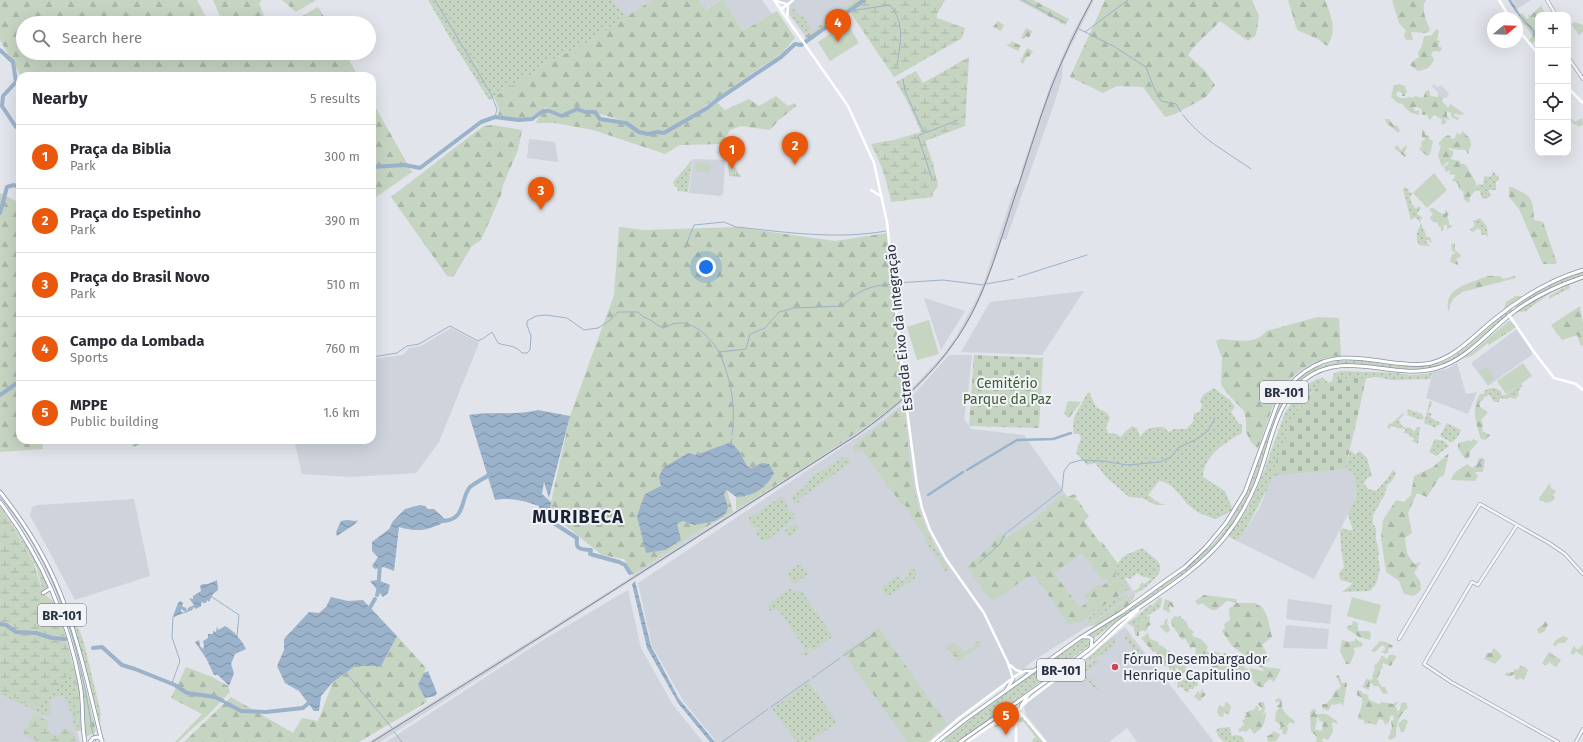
<!DOCTYPE html>
<meta charset="utf-8">
<style>
body{margin:0;font-family:"Fira Sans",sans-serif;background:#f7f7f7;color:#2b2b33}
.controls{position:absolute;right:12px;top:12px;display:grid;overflow:hidden;border-radius:8px;box-shadow:0 4px 16px #0002}
.controls button{width:36px;height:36px;display:grid;place-items:center;padding:0;border:0;border-bottom:1px solid #e1e1e2;background:#fff;color:#2b2b33;font:20px sans-serif}
.compass{position:absolute;left:1487px;top:12px;width:36px;height:36px;border-radius:50%;background:#fff;box-shadow:0 4px 16px #0002;rotate:71deg}
.you{position:absolute;left:706px;top:267px;width:14px;height:14px;margin:-10px;border:3px solid #fff;border-radius:50%;background:#1a73e8;box-shadow:0 0 0 6px #1a73e833}
.badge{display:grid;place-items:center;width:26px;height:26px;border-radius:50%;background:#ea580c;color:#fff;font-size:13px;font-weight:700}
.pin{position:absolute;translate:-50% -33px;filter:drop-shadow(0 1px 2px #0008)}
.pin::after{content:'';position:absolute;top:21px;width:14px;height:12px;background:inherit;clip-path:polygon(0 0,100% 0,50% 100%)}
.list{margin:0;padding:0;list-style:none}
h2{display:flex;justify-content:space-between;align-items:center;height:52px;margin:0;padding:0 16px;font-size:17px}
h2 small{font-size:13px;font-weight:400;color:#7c7c81}
.list li{display:grid;grid-template-columns:26px 1fr auto;gap:12px;align-items:center;box-sizing:border-box;height:64px;padding:0 16px;border-top:1px solid #e1e1e2}
.list b{display:block;font-size:15px;white-space:nowrap}
.list p{margin:0;font-size:13px;white-space:nowrap;color:#7c7c81}
.list em{font-size:13px;font-style:normal;color:#7c7c81}
.icon{flex:none;width:22px;height:22px;fill:none;stroke:currentColor;stroke-width:2;stroke-linecap:round;stroke-linejoin:round}
.map{position:relative;flex:none;width:1583px;height:742px;overflow:hidden}
.search{position:absolute;background:#fff;box-shadow:0 4px 16px #0002;left:16px;top:16px;width:360px;height:44px;display:flex;align-items:center;gap:10px;box-sizing:border-box;padding:0 14px;border-radius:22px;color:#7c7c81;font-size:15px}
.panel{position:absolute;background:#fff;box-shadow:0 4px 16px #0002;left:16px;top:72px;width:360px;height:372px;border-radius:12px}
.map>svg:first-child{display:block}
</style>
<div class="map">
<svg width="1583" height="742" viewBox="0 0 1583 742">
<defs>
<pattern id="grass-dots" width="8" height="8" patternUnits="userSpaceOnUse"><rect width="8" height="8" fill="#c6d4c2"/><path d="M2 2h.1M6 6h.1" fill="none" stroke="#aab6a8" stroke-width="1.8" stroke-linecap="round"/></pattern>
<pattern id="forest-firs" width="22" height="20" patternUnits="userSpaceOnUse"><rect width="22" height="20" fill="#c6d4c2"/><path d="M5 1l3.5 6h-7zM16 11l3.5 6h-7z" fill="#aab6a8"/></pattern>
<pattern id="wetland-marsh" width="20" height="14" patternUnits="userSpaceOnUse"><rect width="20" height="14" fill="#c6d4c2"/><path d="M1 5h8M5 5V1M11 12h8M15 12V8" fill="none" stroke="#aab6a8"/></pattern>
<pattern id="cemetery-stones" width="16" height="16" patternUnits="userSpaceOnUse"><rect width="16" height="16" fill="#c6d4c2"/><path d="M2 7V4a2 2 0 0 1 4 0v3zM10 15v-3a2 2 0 0 1 4 0v3z" fill="#aab6a8"/></pattern>
<pattern id="park-tufts" width="24" height="20" patternUnits="userSpaceOnUse"><rect width="24" height="20" fill="#c6d4c2"/><path d="M3 7l-1-3M5 7V3M7 7l1-3M15 17l-1-3M17 17v-4M19 17l1-3" fill="none" stroke="#aab6a8"/></pattern>
<pattern id="water-waves" width="16" height="10" patternUnits="userSpaceOnUse"><rect width="16" height="10" fill="#9bb2cb"/><path d="M0 5q4-4 8 0t8 0" fill="none" stroke="#7e91a6"/></pattern>
</defs>
<rect width="100%" height="100%" fill="#e1e4ea"/>
<g fill="#cfd3dc">
<path d="M612,0h40l-25,17z"/>
<path d="M698,0h23l-16,10z"/>
<path d="M723,0h39l10,14 -29,17z"/>
<path d="M778,0h77l-50,36z"/>
<path d="M1091,0h3l-31,62 -1,16 -8,26 -48,136 -4,-1 -21,58 -11,22 -24,37 -35,39 -27,23 -33,22 -314,201 -157,101h-11l247,-155 80,-54 15,-7 111,-70 66,-45 15,-13 40,-43 14,-20 19,-35 8,-18 30,-93 5,-6 3,-15 30,-88 21,-48z"/>
<path d="M1512,0h19l-14,9z"/>
<path d="M1434,84l3,4 4,-3 3,3 5,6 -3,4h-3l-11,-12z"/>
<path d="M529,139l26,3 3,20 -31,-4z"/>
<path d="M693,159l31,1 1,2 -2,32 -2,2 -32,-3z"/>
<path d="M1084,291l-42,64 -81,-3 29,-50z"/>
<path d="M924,298l41,13 -24,39 -16,-49z"/>
<path d="M451,328l28,15 -40,99 -23,31 -65,4 -49,-3 -8,-34h78v-81l31,-4 6,-7 12,-2z"/>
<path d="M1517,329l16,25 -45,32 -17,-23z"/>
<path d="M949,355h23l-4,38 -4,26 7,10 53,6 111,158 -47,33 -55,35 -84,67 -13,7 -7,7h-217l3,-2 -31,-38 -32,-56 -14,-63 245,-163 32,-27z"/>
<path d="M1457,363l9,31 11,-2 -9,22 -42,-16 7,-26 16,-4z"/>
<path d="M1345,469l8,3 4,18 -4,15 -39,74 -77,-38 7,-8 17,-28 10,-29z"/>
<path d="M134,499l16,77 -75,24 -45,-85 2,-8 5,-2z"/>
<path d="M628,590l13,58 32,57 30,37h-317l152,-99z"/>
<path d="M1288,599l44,6 -2,19 -44,-5z"/>
<path d="M1286,625l43,4 -2,20 -44,-1z"/>
<path d="M1125,627l89,115h-77l-10,-14 -18,14h-61l-22,-27 -2,-9 2,-2z"/>
<path d="M71,670l8,61h-2l3,11h-80v-51l38,18z"/>
</g>
<g fill="url(#grass-dots)">
<path d="M428,0h184l15,17 -38,25 -45,22 -11,10 -44,26 -39,-62z"/>
<path d="M792,6l6,9 5,1 8,13 -6,5 -14,-19z"/>
<path d="M692,160l-4,32 -10,-1 -1,-4h-2l-2,-5z"/>
<path d="M1494,171l2,5 2,-1 1,5 -3,2v8h-8l3,6 -7,3 -2,-1 -3,-8 -4,1v-5l5,-2 3,1 1,-9 6,1z"/>
<path d="M1405,187l4,3 -1,1 2,2h3l-3,4 2,7 4,5 2,-3 3,2 -4,6 5,3 -2,5 -5,-5 -4,3 -8,-31z"/>
<path d="M1480,218l7,9 1,10 -2,-2h-4l-2,-6 -1,1 -1,-2 -5,4 -2,-1 -1,-2 5,-3 -2,-5z"/>
<path d="M1421,223l1,1v2l3,6 1,5h3l3,4 -2,2 -1,-3h-3l1,3 3,3 -11,-1c-4,-9 -2,-13 2,-22z"/>
<path d="M1583,271v4l-40,16 -27,18v-4c17,-18 44,-25 67,-34z"/>
<path d="M1569,285l1,3 -21,11v-3z"/>
<path d="M1557,288l-31,23 -5,1 -4,-1 17,-12z"/>
<path d="M1511,308l2,3c-25,21 -50,51 -84,58 -42,8 -88,-21 -126,10 -25,21 -30,56 -41,85 -8,21 -17,41 -29,60 -19,29 -48,49 -76,68 -21,16 -42,31 -63,46l-3,-3 -3,-1 38,-22 62,-45 26,-24 11,-13 21,-35 36,-97 15,-19 18,-12 23,-6 21,-1 38,6 43,-3 13,-6 12,-9z"/>
<path d="M1341,371l57,2 11,2 19,-1 5,-2 -3,7 -39,1 -14,-3 -11,1h-15l-19,3 2,-8z"/>
<path d="M1323,378l5,4 -16,10 -12,14 -30,77 -26,50 -7,8 -9,-5 20,-28 15,-34 21,-59 8,-13 13,-16 12,-7z"/>
<path d="M1521,383l1,3 -4,6 1,3 -4,4 -5,-2 -3,2 -7,-1 -1,4h-5l-5,-8 -3,3 -2,-1v-5c7,-4 10,-4 17,0l1,4h4z"/>
<path d="M1214,388l16,12 5,7 -4,5 8,12h3v9c-16,9 -39,23 -39,44l22,14 8,19 -17,9c-10,-3 -19,-6 -26,-13 -10,-9 -17,-24 -31,-25l-11,14 11,8 7,2h-10l-14,-7 -13,-1 -23,-20 -11,-14 -8,2 -11,-12 5,-15 -2,-4h-5c-3,-14 2,-21 8,-31 2,-4 3,-8 7,-11l7,15 11,6 3,5 -4,9 2,6 9,1 4,3 4,-5 7,-6 5,2 3,9c6,-10 13,-10 23,-10l6,5 5,-3h12l7,-7 1,-8 6,-3 2,-6 -2,-4 3,-6z"/>
<path d="M1430,400l2,3 -4,9 4,2 -2,3 12,7 -6,2v2l-12,-5z"/>
<path d="M1408,409c5,4 13,1 16,9l-2,2 -15,-5 1,-2 -1,-1z"/>
<path d="M1403,413l1,2 -6,5 5,7 8,1 3,4 3,-5h3l-2,17 -6,-3 3,-3 -7,-2 2,-2 -7,-1 3,-4 -10,-1 -1,-2 -5,1v2l-3,-1 2,-5 2,1z"/>
<path d="M1447,423l14,7c-2,5 -5,11 -11,12l-10,-6z"/>
<path d="M1435,439l9,2 5,5 -13,10 -7,-4z"/>
<path d="M1350,451h2l3,4 5,-4 7,7 5,18 -5,2 -3,5 4,6 8,2 11,-12 6,-9 3,3 -4,8 -5,4 -2,9 -12,21v9l3,4v11l3,14 -1,4 2,13 -4,14 -6,7 -28,1 11,-9 -13,-3 -1,-7 5,-6 -3,-19 -1,-18 3,-2 4,2h6l-5,-15c10,-19 10,-23 5,-43l-8,-3z"/>
<path d="M847,457l4,5 -53,38 2,2 -6,1 -2,-7 14,-10 4,-8 32,-20z"/>
<path d="M781,497l2,1 5,7 -1,3 4,5 2,-1 3,6 -30,23 -5,-1 -6,-8 4,-4 -1,-2 -4,3 -5,-7v-4z"/>
<path d="M0,506l36,54 14,29 -7,4 -6,-25 -30,-51 -7,-6z"/>
<path d="M792,525h5l2,4 -11,8 -4,-6z"/>
<path d="M929,535l7,15 13,18 -5,5v-5l-12,-18 -2,1 -5,-14z"/>
<path d="M1142,548c15,13 28,17 9,34 -5,5 -8,8 -15,11l-2,-2 4,-2 4,-7 2,2 7,-5 -5,-2h-3l-6,-4 -7,6 -4,-2 -1,4 5,8 -4,2 -11,-15c4,-23 9,-19 27,-28z"/>
<path d="M801,563l7,11 -13,9 -3,-1 -4,-6v-4z"/>
<path d="M912,567l5,6 -2,5 -25,17h-4l-5,-7 16,-12 5,5 7,-5 -1,-5z"/>
<path d="M790,589l12,3 30,43 -1,3 -18,13 -3,-4 -3,2 2,5 -3,2 -5,-2 5,-4 -29,-42 -7,3 -2,-3 2,-5z"/>
<path d="M1123,596l4,1 -37,26h-2l-1,-2 2,-3c10,-9 21,-18 34,-22z"/>
<path d="M1159,598h3l-2,10 -15,9 5,-1c-3,3 -8,3 -10,7 -2,3 -2,6 -4,9l1,4 -2,-1 -1,-8 -7,-4 9,-6 4,2 -3,-3 13,-11 2,1z"/>
<path d="M70,615l10,17 4,11 17,71 -1,9z"/>
<path d="M1126,633l17,21 -4,4 -14,-20z"/>
<path d="M1113,637l3,3c-5,11 -22,20 -32,21z"/>
<path d="M1083,638l5,1 2,6 -130,97h-16l2,-4 10,-9z"/>
<path d="M1168,650l13,9 2,3 -4,4 -4,-1 -2,-6 -7,-2 1,3h2l1,5h4l2,7 3,3 -1,2 -10,-10 -5,-2 -7,-12 2,-1h10z"/>
<path d="M1098,659l2,3 -17,11 6,7 4,-3 -1,5 7,7 -3,1 -17,-20v-3l3,-2 8,-1z"/>
<path d="M71,670l5,20v29l3,12h-2l-2,-2 -4,-16 -6,-16 -8,-1 -7,3v4l-1,2 2,7 -5,4 -46,-22v-3l38,18z"/>
<path d="M1190,675l2,4 4,-1 2,7 -4,2v2h-5v3h-3l-4,-5 -5,1 1,-5 -2,-4 6,1z"/>
<path d="M809,682l28,40 -27,20h-13l-25,-33z"/>
<path d="M1009,716h3l2,3 -20,9v-2z"/>
<path d="M1024,717l21,25h-13l1,-3 3,-1 -12,-16h-5l-1,-3z"/>
<path d="M1230,727l1,8 2,1 2,-1 6,1 4,6h-21l-6,-6 -2,-6 3,-2z"/>
</g>
<g fill="url(#forest-firs)" fill-rule="evenodd">
<path d="M0,0h197l12,23h-186v30h205l3,3 6,-3h108l13,23h-337l-21,-36z"/>
<path d="M213,0h49l-3,3 8,20h-19l-4,-7 -14,7h-7z"/>
<path d="M282,0h34l-20,12z"/>
<path d="M652,0h46l8,10 15,-10h2l20,31 34,-20 18,27 -13,15 -83,57 -12,7 -17,13 37,-22 9,-7 9,9 24,-11 10,7 17,-10 12,10 7,-3 1,3 -17,14 -9,10 -29,-4 -11,4 -9,14 -41,1 -15,9 -72,-24 -38,-7h-20l8,-11 19,5 14,-8 -14,5 -17,-6 -19,12 -28,-5 1,-6 -5,-12 40,-24 10,-9 45,-22zM596,113l29,8 14,10 10,1 10,-2 6,3 -7,-1 -10,2 -9,-2 -13,-9 -25,-4z"/>
<path d="M855,0h9l-58,41 -1,-5z"/>
<path d="M1018,0h15l36,19 -4,6z"/>
<path d="M1105,0h147l7,16 -3,19 -8,6 -28,-20c-10,12 -23,20 -32,34l17,16 10,14 -9,12 -31,17 -10,3 -22,-30 -26,-1 -14,7 -33,-16z"/>
<path d="M1288,0h37c6,16 13,31 2,46l-9,-7 -21,-9z"/>
<path d="M1392,0h37h-3c-6,9 1,21 4,30l-3,3 -16,-1 2,8h-7l-2,-6 2,-3 -7,-8z"/>
<path d="M1541,6l5,9h-8v27l-2,-2 -4,3 -3,-3 4,-4 -15,-20 4,-3 5,6 2,-1 -1,-2 2,-2v2z"/>
<path d="M318,7l10,16h-38z"/>
<path d="M998,21l6,4 -3,6 -8,-4z"/>
<path d="M1026,28l6,3 -3,7 -3,-2 -2,3 -3,-1z"/>
<path d="M1436,29l3,2 -2,9 3,1 -2,5 4,2 -2,4 -7,-1 -2,4 3,4c-4,9 -6,10 -16,12l-8,-6 3,-4 6,-4 -1,-5 3,-4 3,-11 8,-2z"/>
<path d="M1012,41l9,5 -3,5 -12,-6 4,-1z"/>
<path d="M1027,48l6,3 -4,6 -2,-1 -4,8 -3,-2z"/>
<path d="M1400,84l5,2 2,6 -2,4h-3l1,-3 -5,-2 -2,4c4,4 8,4 13,2l4,1 2,-2 8,2 3,-7 3,-1 1,6 8,1v-4l5,5 -1,3 6,7 2,-4 15,10 -6,1 -4,-2 -1,3 6,2 -3,2 -6,-3v-4l-4,-2v5l3,4 -7,-2 4,4 -4,3 -2,-2 1,-4 -8,-4 -4,5 -2,-2 -1,-4 -3,1 -3,-1 1,-4 -5,-3h-4l2,4 4,-1v5c-6,-1 -14,-5 -16,-11l-5,-1 -7,-6 3,-12z"/>
<path d="M372,101l40,71 -40,28z"/>
<path d="M1582,118l1,7 -5,2 -1,-2 -3,-1 -4,-4 1,-1 4,3z"/>
<path d="M1385,119h4l5,7 2,-1 4,5 -2,3 -6,-6 -5,-3z"/>
<path d="M493,125l29,5 -4,20 -15,35 -2,10 -20,45 -9,6 -19,31 -6,-1 -56,-79 83,-64 10,-7z"/>
<path d="M1422,130h2l1,5 4,1v3l4,2 -3,13 -3,2 -8,-7 3,-3 -1,-2 1,-4 2,1 1,-3 -1,-1 -2,1z"/>
<path d="M1463,131l4,5 2,1 2,7 -3,10 -3,-4 -13,-1 -3,-2v3l4,1v5l-3,3 10,2v2l6,2 10,18 -1,8 -6,7 1,2 -2,3 -4,-4 -1,-8 -4,-2 -1,-5 -3,-3h-3l4,-6 -7,-1 2,-4 -5,2 -2,-5 5,-4 -2,-1 -5,5 -4,-12 3,-9 -3,-2 5,-6 5,-3 3,1v3l4,-1 2,-6 3,3z"/>
<path d="M1397,145l4,5 5,-5 1,2 -3,6 3,2 -2,2 -11,-9z"/>
<path d="M1509,187h3c20,10 21,10 22,33l9,2 14,41 -2,1h-12l-24,-55 -10,-12z"/>
<path d="M0,193l20,10v237h22l1,9 -43,3z"/>
<path d="M1431,208h2l9,6 4,-1 -1,-4 4,5 -2,2 2,5v4h3l-1,3 -4,1v-4h-3l-1,6h-2v-4h-2l-2,-5h-4l-1,-2 -3,-1 4,-5 -4,-4z"/>
<path d="M619,227l25,3 92,-3 99,14 52,-8 16,165 -15,13 -66,45 -86,54v-13l11,-1 15,-33 -11,5 -4,-2 -8,-15 -8,-9 -68,26 18,72 -4,-16 6,-3 11,4 34,-18 -4,-13 3,-4 6,22 -37,21 -63,42 -9,-16 -22,-4 -52,-42 1,-11 19,-86 44,-121z"/>
<path d="M1455,243v7l6,5 -1,3 -2,-1 -2,3 2,2v3l-8,-3 2,-8h2l1,-2 -3,-1 -1,-7z"/>
<path d="M1488,276h12l3,3 12,-3 1,2 -54,14 -9,7 -3,6 -1,7c-8,-24 22,-29 39,-36z"/>
<path d="M1516,296h7l-19,13 2,-7z"/>
<path d="M1580,306l3,18v21l-2,1 -4,-11 -15,5 -11,-15z"/>
<path d="M1318,317l21,1 2,38c-11,0 -20,3 -30,8 -36,19 -40,49 -53,85l-7,-7 -5,-10v-12l-2,-9 -18,-19 -5,-8 1,-26 -6,-17 5,-2c15,1 36,6 45,-8z"/>
<path d="M1480,394h5l-2,6 -4,3 1,4 8,5 -7,8 2,5 -1,6 8,4 -4,5 -5,-1c-5,-17 -10,-28 -1,-45z"/>
<path d="M1068,401l13,1 -12,16 -5,-4z"/>
<path d="M904,405c5,43 6,89 25,130l-4,2 -21,-33 -2,1 -40,-55 -6,3 -4,-6z"/>
<path d="M1473,439l3,1 2,2 -8,9 -1,7 -4,1 -7,-11v-5l12,-3 1,2z"/>
<path d="M127,440h20l-13,7z"/>
<path d="M1449,453l-5,22 -5,3 -12,19 -10,-4 -9,20 4,20 -7,5 2,15 7,11 7,-2 -7,11 6,8 1,9 -7,6 -10,-2 -5,-13 -13,-9 -5,-34 2,-18 13,-20 8,2 7,-7 3,-19 19,-9z"/>
<path d="M1479,458l6,1 -2,13h-8l3,5 -3,4 -24,-1c3,-10 9,-10 16,-16l5,4 5,-3z"/>
<path d="M1550,483l1,5 5,3 -3,4 2,4 -7,4 -9,-3v-2z"/>
<path d="M1075,494l2,3 -3,3h4l11,17 -5,4 16,22 2,-1 16,22 -3,12 11,15 -31,20 -12,10 -4,2 -5,-1 -5,3 -34,-49 -8,1 -32,23 -6,-2 -22,-31 21,-19 12,-15 7,5 28,-19 26,-24 6,2zM1082,553l21,28 4,-3 2,3 -8,6 -2,-3 -15,11 5,6 -9,7 -26,-35z"/>
<path d="M1135,593c1,12 -36,35 -47,33z"/>
<path d="M1204,595l32,4 1,4h18l8,5 4,8 5,21 -10,8 8,14 -6,8 17,2 -7,13 -4,-3 -6,5v3c-9,2 -15,-11 -14,-19l13,3 1,-1 -32,-24 -10,-15 3,-3 -1,-4 6,-4 -1,-11 7,-6 -9,-2 -11,9h-5l-9,-7 -4,2 -3,-4z"/>
<path d="M1165,599l7,3 2,5 -1,1 -3,-3 -1,1 1,1 -1,2 2,2 -3,2 -2,-3 -1,1 -2,-2z"/>
<path d="M1150,616l-1,6 2,2 -4,3 1,1 -3,4 -2,-2 -4,2v4h-2l-1,-4c1,-3 2,-6 4,-9 2,-3 7,-4 10,-7z"/>
<path d="M1175,616l3,1 2,-1c3,4 8,5 8,11l6,5 -2,2 2,3c6,0 11,5 14,10l-2,3 2,2 5,-1 9,3 3,-1 12,8 1,3 2,1 1,-2 5,2 -2,3 4,1 -5,11 -4,-2v-3l-13,1 -3,-6h-4l-4,-2 -2,1 -2,-4 -11,-1 -5,-10 1,-6 -4,-1 -1,2 -6,-11 -3,2 -10,-15 -1,-5z"/>
<path d="M65,619l20,65 11,46 -2,3 -8,4c-3,-16 -1,-33 -3,-49 -3,-24 -12,-47 -18,-69z"/>
<path d="M1166,619h2l-1,4 3,7 -3,3 -8,-7 6,-2 -1,-2z"/>
<path d="M1353,621l5,2v8h11l2,3 -1,6 -11,-3 -13,-9 4,-3h2z"/>
<path d="M1545,621l3,3 -3,7 -6,3 -2,-5 7,-5z"/>
<path d="M879,628l68,96 -20,18h-19l-65,-89z"/>
<path d="M1148,633l2,6 8,3 1,3 5,2 4,5h-15l-12,-14z"/>
<path d="M397,636l29,32 -7,17 8,17 -68,40h-175l47,-45 62,36 9,-15 16,3 15,-39 22,-16h26z"/>
<path d="M1563,636l5,2 -3,5h-7l-2,3 -3,-1 3,-5z"/>
<path d="M1355,638l8,6 -2,3 -8,1 2,4 -5,12h-4l-6,-13 2,-11 8,2 2,-1h3z"/>
<path d="M1380,641l6,1 7,4 -2,3 -2,-2 -1,6 -3,1 -4,-3 4,-1v-3l-3,-2 -7,7 -4,-1z"/>
<path d="M1583,644v12l-7,-5 -2,4 -4,-2 4,-7 3,3h2z"/>
<path d="M1494,648l8,8 -7,8 -11,-5 3,-6h4z"/>
<path d="M1389,655h5l3,2 -3,3 -3,6 -8,-3 -1,2 1,2 -3,4v2l-3,6 5,8h3l3,7 -6,-1 -3,-7h-5l-4,-4 -1,8 -7,-3 5,-9 2,2 4,-1 -1,-3 3,-7 -1,-5 2,1 6,-9 5,3z"/>
<path d="M1184,661v4h3l-2,3 1,1 -1,3 -3,2v6h-3l-1,-13 -3,2 -2,-3 4,-2 2,2z"/>
<path d="M1520,666l5,1 3,3 -4,10 -4,-2 -2,2 -3,-1v-5l-5,2h-4l-1,-3 8,-1 2,-3 3,1z"/>
<path d="M186,667l26,10 16,9 2,6 -23,24 -13,11 -16,15h-3l27,-28 -31,-16z"/>
<path d="M1339,675l3,8 4,-1 1,2 -4,22 -3,-3 -5,2 -3,-1 -4,7 -6,-3v-4h4l6,-6 4,-8 3,-1 2,-3 -5,-10z"/>
<path d="M1202,688l2,5 2,1 -6,7 -6,-4 4,-6 2,3z"/>
<path d="M1357,690l4,1 3,3h3l2,6 10,4 3,-2 11,2 6,-3 -4,6 2,1v3l3,-1 1,-7 5,-1 2,6c-10,6 -12,19 -12,29l-6,3 -2,-1 1,-4 2,-1 -1,-2 2,-4 -1,-7 3,-1 -1,-5 -3,1 -1,6 -4,3 -2,-5 -4,-1 -3,6 -8,-2 -4,1v-4l-6,-1c1,-7 5,-14 4,-21l-5,-3z"/>
<path d="M1279,698l3,2c-2,10 5,16 13,21l-1,3 -4,-2 -3,4 1,3 -2,6 -4,-2 1,-4 -4,1 2,-5 -6,-4 1,-10 3,-2 -3,-3 4,-2 -2,-3 -2,2 -1,-3z"/>
<path d="M1227,702l4,4 -2,9 -5,-3 -1,5 -4,-1 -2,-4 2,-7 4,2 2,-1v2v-5z"/>
<path d="M1260,702h4l1,8 -3,5 4,-3c-1,11 -2,15 -12,22l-4,-6 -4,4 -3,-1 -3,1 -2,-3 3,-1v-1l3,-2 -2,-5 4,-1 -2,-2 3,-2 -3,-2 11,-4 1,-3 3,2 -1,2 2,1 2,-2 -4,-5z"/>
<path d="M1313,709l3,1 -1,4h11l11,7 1,3 -6,-2 1,10 -5,8 -5,-2 -1,3 1,1h-7l1,-5 -6,-6 -1,-18zM1317,718h3l-2,2 5,2 -1,9 -6,-1 -1,1z"/>
<path d="M1405,719l3,2 -4,11h-3l-3,-8 4,-4z"/>
<path d="M1273,731l7,3 -3,7 -9,1 -1,-6 5,-2z"/>
</g>
<g fill="url(#wetland-marsh)">
<path d="M867,0h78l-8,14v4l28,10 -3,10 -68,39 -44,-65z"/>
<path d="M969,57l-4,69 -40,15 8,22 5,23 -5,7v4l-42,5c-4,-21 -10,-39 -20,-58l23,-4 27,-8 -14,-31 -11,-19 20,-11 7,12z"/>
<path d="M0,511l7,6 27,47 9,29 12,10 7,21 17,62 2,44 -2,1 -3,-12v-29l-5,-19 -33,38 -38,-18z"/>
<path d="M976,642h4l1,3 -23,17 -12,-16 8,-3 4,4h4l-1,3 2,2 11,-5z"/>
<path d="M34,713l15,9 -3,9 13,6 4,-9 10,4 3,10h-40l1,-1 -14,-7z"/>
</g>
<g fill="url(#cemetery-stones)">
<path d="M974,355l69,3 -4,70 -70,-2z"/>
<path d="M1351,378h15l-8,37 -13,54 -74,7c5,-14 11,-29 17,-43 14,-34 25,-52 63,-55z"/>
</g>
<g fill="url(#park-tufts)">
<path d="M1575,22l8,3v7l-4,3 -8,-11z"/>
<path d="M728,161h3l10,16 -12,-1z"/>
<path d="M1509,321l3,1 4,5 -27,18 -1,-2 -15,12 -10,4z"/>
<path d="M1549,652l12,8 -5,7 -7,-5 -3,4 -4,-3z"/>
</g>
<g fill="#c6d4c2">
<path d="M847,23l12,20 -29,18 -12,-19z"/>
<path d="M696,162l15,2 -1,9 -15,-2z"/>
<path d="M1434,173l13,17 -20,18 -14,-15z"/>
<path d="M929,320l10,34 -22,6 -10,-33z"/>
<path d="M1523,363l9,13 -26,18 -9,-13z"/>
<path d="M1487,367l8,11 -7,6 -9,-12z"/>
<path d="M1352,597l29,8 -5,19 -29,-8z"/>
</g>
<g fill="url(#water-waves)">
<path d="M1508,0h3l10,16 17,18v3l-23,-26z"/>
<path d="M538,410l32,6 -21,82 -5,-16 -2,12 9,8 -1,11 -3,2 -7,-3 -1,-6c-14,-5 -30,-9 -44,-6l-26,-85c23,-4 46,1 69,-5z"/>
<path d="M731,442l8,9 8,15 4,2 11,-5 7,1 5,9c-8,16 -21,23 -38,24l-9,-7 -3,4 4,13 -2,6 -11,8 -21,4 -11,-4 -6,3 4,16 -16,10 -19,3 -9,-37 8,-22 16,-8 -2,-9 4,-9 25,-15 8,2z"/>
<path d="M420,505l5,1 3,3h6l13,12c-19,9 -27,12 -48,6l-5,44 -10,-4 -9,2 -3,-3 6,-9 -6,-6v-9l17,-13 4,-8 12,-12z"/>
<path d="M347,520l8,1 3,-1 -3,4 -18,12 -1,-4 5,-11z"/>
<path d="M217,580l1,10 -5,4 -4,8 -2,-2 -1,3h-3l-1,-2 -1,5 -5,3 -2,-2 -2,3 -5,1 1,-3 6,-3 -5,-7 4,1v-3l8,-5 -1,-5 3,-2h5z"/>
<path d="M378,580l12,5 -2,8 -5,4 -13,-16z"/>
<path d="M635,581l16,65 28,53 36,43h-5l-32,-39 -31,-55 -15,-64z"/>
<path d="M331,597l17,4 15,-1 34,36 -16,30h-26l-22,16 -12,14 -2,15h-5l-15,-20 -14,-8 -8,-17 7,-16v-11l25,-27 10,1 7,-6z"/>
<path d="M180,601l3,2 -1,3 4,2 1,5 -6,-4v2l2,2 -9,4 -1,-1 5,-13z"/>
<path d="M217,626l1,4 7,-4c9,5 16,13 21,23l-11,5 -4,10 3,9 -5,13 -11,-11h-4l-8,-17 -11,-16 4,-2 1,6 3,3 1,-3 -1,-5 5,-3v-4h5v-3l3,1z"/>
<path d="M428,671l9,22 -2,3 -10,2 -7,-13 6,-12z"/>
</g>
<g fill="none" stroke-linecap="round" stroke-linejoin="round">
<g stroke="#9bb2cb" stroke-width="1">
<path d="M435,0l56,94 6,15 -2,8"/>
<path d="M1023,0l43,23"/>
<path d="M849,11l41,-6c16,20 10,38 7,61"/>
<path d="M1079,29l6,3 43,-32"/>
<path d="M1085,32l30,15 31,20 8,21 7,13 15,3 5,8"/>
<path d="M903,79l2,12 19,42 -6,3 14,43"/>
<path d="M1183,115c17,23 45,38 68,54"/>
<path d="M925,133l33,-13"/>
<path d="M685,248l9,-23 30,-3 12,5c49,5 100,13 150,4"/>
<path d="M1018,277l69,-22"/>
<path d="M896,283l47,-3 40,5"/>
<path d="M986,284l28,-5"/>
<path d="M719,352c12,27 17,54 13,83"/>
<path d="M372,357l25,-4 10,-7 12,-2 31,-18 28,15 6,-3 8,-6 6,11c10,4 16,1 24,10h5l3,-3 1,-14 -4,-11v-4l9,-5 10,-1 21,3 17,12 14,-2 11,-7 9,-9h20c5,6 9,6 14,9 4,3 7,5 11,7 5,-2 10,-5 16,-5 17,-1 32,16 40,29l27,-3 4,-15 15,-6 14,-16 15,-4 48,-2c15,-15 29,-21 50,-22"/>
<path d="M731,442l1,-3"/>
<path d="M1477,467l5,-8"/>
<path d="M0,497c56,65 80,150 92,233l2,6"/>
<path d="M979,563l21,-19 5,-10 57,-44 2,-19 6,-8 12,-3 21,1 24,4 33,-3 11,-5 7,-9 19,-9 11,-8 7,-13"/>
<path d="M212,597l27,18 -2,21"/>
<path d="M183,613l8,-3"/>
<path d="M843,656l33,-23"/>
<path d="M346,673l46,55"/>
<path d="M812,678l28,-20"/>
<path d="M172,683l8,-22 -8,-24 1,-20"/>
<path d="M771,707l38,-27"/>
<path d="M394,732l8,10"/>
<path d="M95,739l1,3"/>
<path d="M722,742l46,-33"/>
</g>
<g stroke="#9bb2cb" stroke-width="2.5">
<path d="M967,470l50,-30 36,-1 18,-6"/>
<path d="M928,495l35,-23"/>
</g>
<g stroke="#9bb2cb" stroke-width="4">
<path d="M0,50l13,12 3,20 -13,14 -1,10 14,21 4,-1"/>
<path d="M372,167l33,-2 15,3 61,-46 14,-5 24,3 13,-1 11,-8h6l13,5 15,-7 8,3h10l5,7 26,4 13,9 9,2 10,-2 6,1 43,-25 10,-8 64,-43 14,-13 6,1 63,-45"/>
<path d="M0,213l7,-26 7,-2 6,3"/>
<path d="M0,395l20,-14"/>
<path d="M545,512l2,3 -3,2 33,21c-2,13 5,11 14,12l-1,4 29,8 6,3 5,8"/>
<path d="M442,521c25,-1 18,-23 28,-34 6,-5 15,-9 22,-14"/>
<path d="M377,595l1,-3 2,-28"/>
<path d="M368,611l7,-12"/>
<path d="M0,624l6,1 10,7 20,1 16,5 13,1"/>
<path d="M93,648l9,-1 20,18 13,4 40,16 12,8 28,4 8,4"/>
<path d="M226,703l15,8 25,1 37,-4 8,-7"/>
</g>
<g stroke="#a6abb5" stroke-width="4">
<g id="tertiary">
<path d="M1547,0l9,15"/>
<path d="M1568,57l15,22"/>
<path d="M1517,525l-39,60 -6,-3 -48,82 27,18 107,60"/>
<path d="M1399,639l63,-106 18,-29 69,39 16,11 18,20"/>
<path d="M1576,742l7,-13"/>
</g>
</g>
<g stroke="#8892a1" stroke-width="4.5">
<g id="trunk">
<path d="M0,492c28,35 50,72 65,114 16,44 26,91 37,136"/>
<path d="M0,502c41,54 68,117 80,182 4,19 1,39 5,58"/>
<path d="M43,593l8,-5"/>
<path d="M1084,637h5l3,2 -1,8"/>
<path d="M1025,671h8"/>
<path d="M1007,689l6,-10"/>
<path d="M1021,706l8,-12"/>
<path d="M1002,714l7,-1"/>
<path d="M90,742l3,-4 5,-1 4,3"/>
<path d="M937,742l28,-22 115,-82 42,-26 43,-31 20,-14 21,-20 20,-24 19,-31 33,-90c13,-24 37,-43 65,-44 18,-1 35,3 52,5 12,1 25,3 36,0 27,-7 44,-29 65,-45 27,-22 54,-38 87,-48"/>
<path d="M960,742c44,-31 89,-61 131,-94 10,-8 18,-18 28,-26 36,-27 77,-49 106,-85 13,-16 23,-34 31,-53 14,-34 18,-80 48,-104 41,-32 88,1 133,-12 29,-8 50,-35 73,-53 22,-18 47,-29 73,-38"/>
</g>
</g>
<use href="#tertiary" stroke="#f4f5f8" stroke-width="2.5"/>
<g stroke="#fff" stroke-width="2.5">
<path d="M774,0l74,106 26,57 13,59 18,170"/>
<path d="M1499,0l11,18"/>
<path d="M776,1l10,3"/>
<path d="M780,9l10,-6"/>
<path d="M781,10l12,-10"/>
<path d="M787,18l1,-12"/>
<path d="M1517,28l21,26"/>
<path d="M1568,88l15,15"/>
<path d="M871,190l11,7"/>
<path d="M1509,315l25,37 20,26 22,6 7,6"/>
<path d="M907,410l10,76 5,22 8,22 16,29 38,54 24,50 5,16"/>
<path d="M1010,665l6,5 6,2"/>
<path d="M1018,711l5,5 22,26"/>
<path d="M932,742l26,-23 59,-44 8,-4"/>
<path d="M967,742l42,-29 9,-2 9,-10 64,-48 47,-43"/>
<path d="M1016,742v-20l2,-11"/>
</g>
<use href="#trunk" stroke="#fff" stroke-width="3"/>
<path stroke="#7a8494" stroke-width="1" d="M372,742l173,-108 312,-199c39,-28 74,-58 101,-98 27,-41 40,-89 55,-135 13,-38 24,-77 38,-114 12,-31 26,-60 41,-88"/>
<path stroke="#fff" stroke-width="2.5" d="M905,392l2,18"/>
</g>
<circle fill="#d44256" stroke="#f1f3f7" stroke-width="1.5" cx="1115" cy="667" r="4"/>
<g text-anchor="middle" stroke-width="4" stroke-linejoin="round" paint-order="stroke">
<g fill="#f1f3f7" stroke="#656c79" stroke-width="1">
<rect x="1260" y="381" width="48" height="22" rx="3"/>
<rect x="38" y="604" width="48" height="22" rx="3"/>
<rect x="1037" y="659" width="48" height="22" rx="3"/>
</g>
<g font-size="13" font-weight="bold" fill="#293243">
<text x="1284" y="397">BR-101</text>
<text x="62" y="620">BR-101</text>
<text x="1061" y="675">BR-101</text>
</g>
<g font-size="14" fill="#293243" stroke="#f1f3f7">
<text transform="translate(899 328) rotate(-96)" y="5">Estrada Eixo da Integração</text>
</g>
<g font-size="14" fill="#3d5f35" stroke="#f1f3f7">
<text x="1007" y="388">Cemitério<tspan x="1007" dy="16">Parque da Paz</tspan></text>
</g>
<g font-size="14" fill="#293243" stroke="#f1f3f7" text-anchor="start">
<text x="1123" y="664">Fórum Desembargador<tspan x="1123" dy="16">Henrique Capitulino</tspan></text>
</g>
<g font-size="18" font-weight="bold" letter-spacing="1" fill="#1b2333" stroke="#f1f3f7">
<text x="578" y="523">MURIBECA</text>
</g>
</g>
</svg>
<div class="controls">
<button>+</button>
<button>−</button>
<button><svg class="icon" aria-label="locate" viewBox="0 0 24 24"><circle cx="12" cy="12" r="6"/><path d="M12 2v4M12 18v4M2 12h4M18 12h4"/></svg></button>
<button><svg class="icon" aria-label="layers" viewBox="0 0 24 24"><path d="M12 4l9 5-9 5-9-5zM3 14l9 5 9-5"/></svg></button>
</div>
<svg class="compass" viewBox="-18 -18 36 36"><path d="M0-13l5 13h-10z" fill="#e53935"/><path d="M0 13l5-13h-10z" fill="#7c7c81"/></svg>
<div class="you"></div>
<div class="pin badge" style="left:732px;top:169px">1</div>
<div class="pin badge" style="left:795px;top:165px">2</div>
<div class="pin badge" style="left:541px;top:210px">3</div>
<div class="pin badge" style="left:838px;top:42px">4</div>
<div class="pin badge" style="left:1006px;top:735px">5</div>
<div class="search"><svg class="icon" aria-label="search" viewBox="0 0 24 24"><circle cx="10" cy="10" r="6"/><path d="M15 15l6 6"/></svg>Search here</div>
<section class="panel">
<h2>Nearby<small>5 results</small></h2>
<ul class="list">
<li><span class="badge">1</span><div><b>Praça da Biblia</b><p>Park</p></div><em>300 m</em></li>
<li><span class="badge">2</span><div><b>Praça do Espetinho</b><p>Park</p></div><em>390 m</em></li>
<li><span class="badge">3</span><div><b>Praça do Brasil Novo</b><p>Park</p></div><em>510 m</em></li>
<li><span class="badge">4</span><div><b>Campo da Lombada</b><p>Sports</p></div><em>760 m</em></li>
<li><span class="badge">5</span><div><b>MPPE</b><p>Public building</p></div><em>1.6 km</em></li>
</ul>
</section>
</div>
